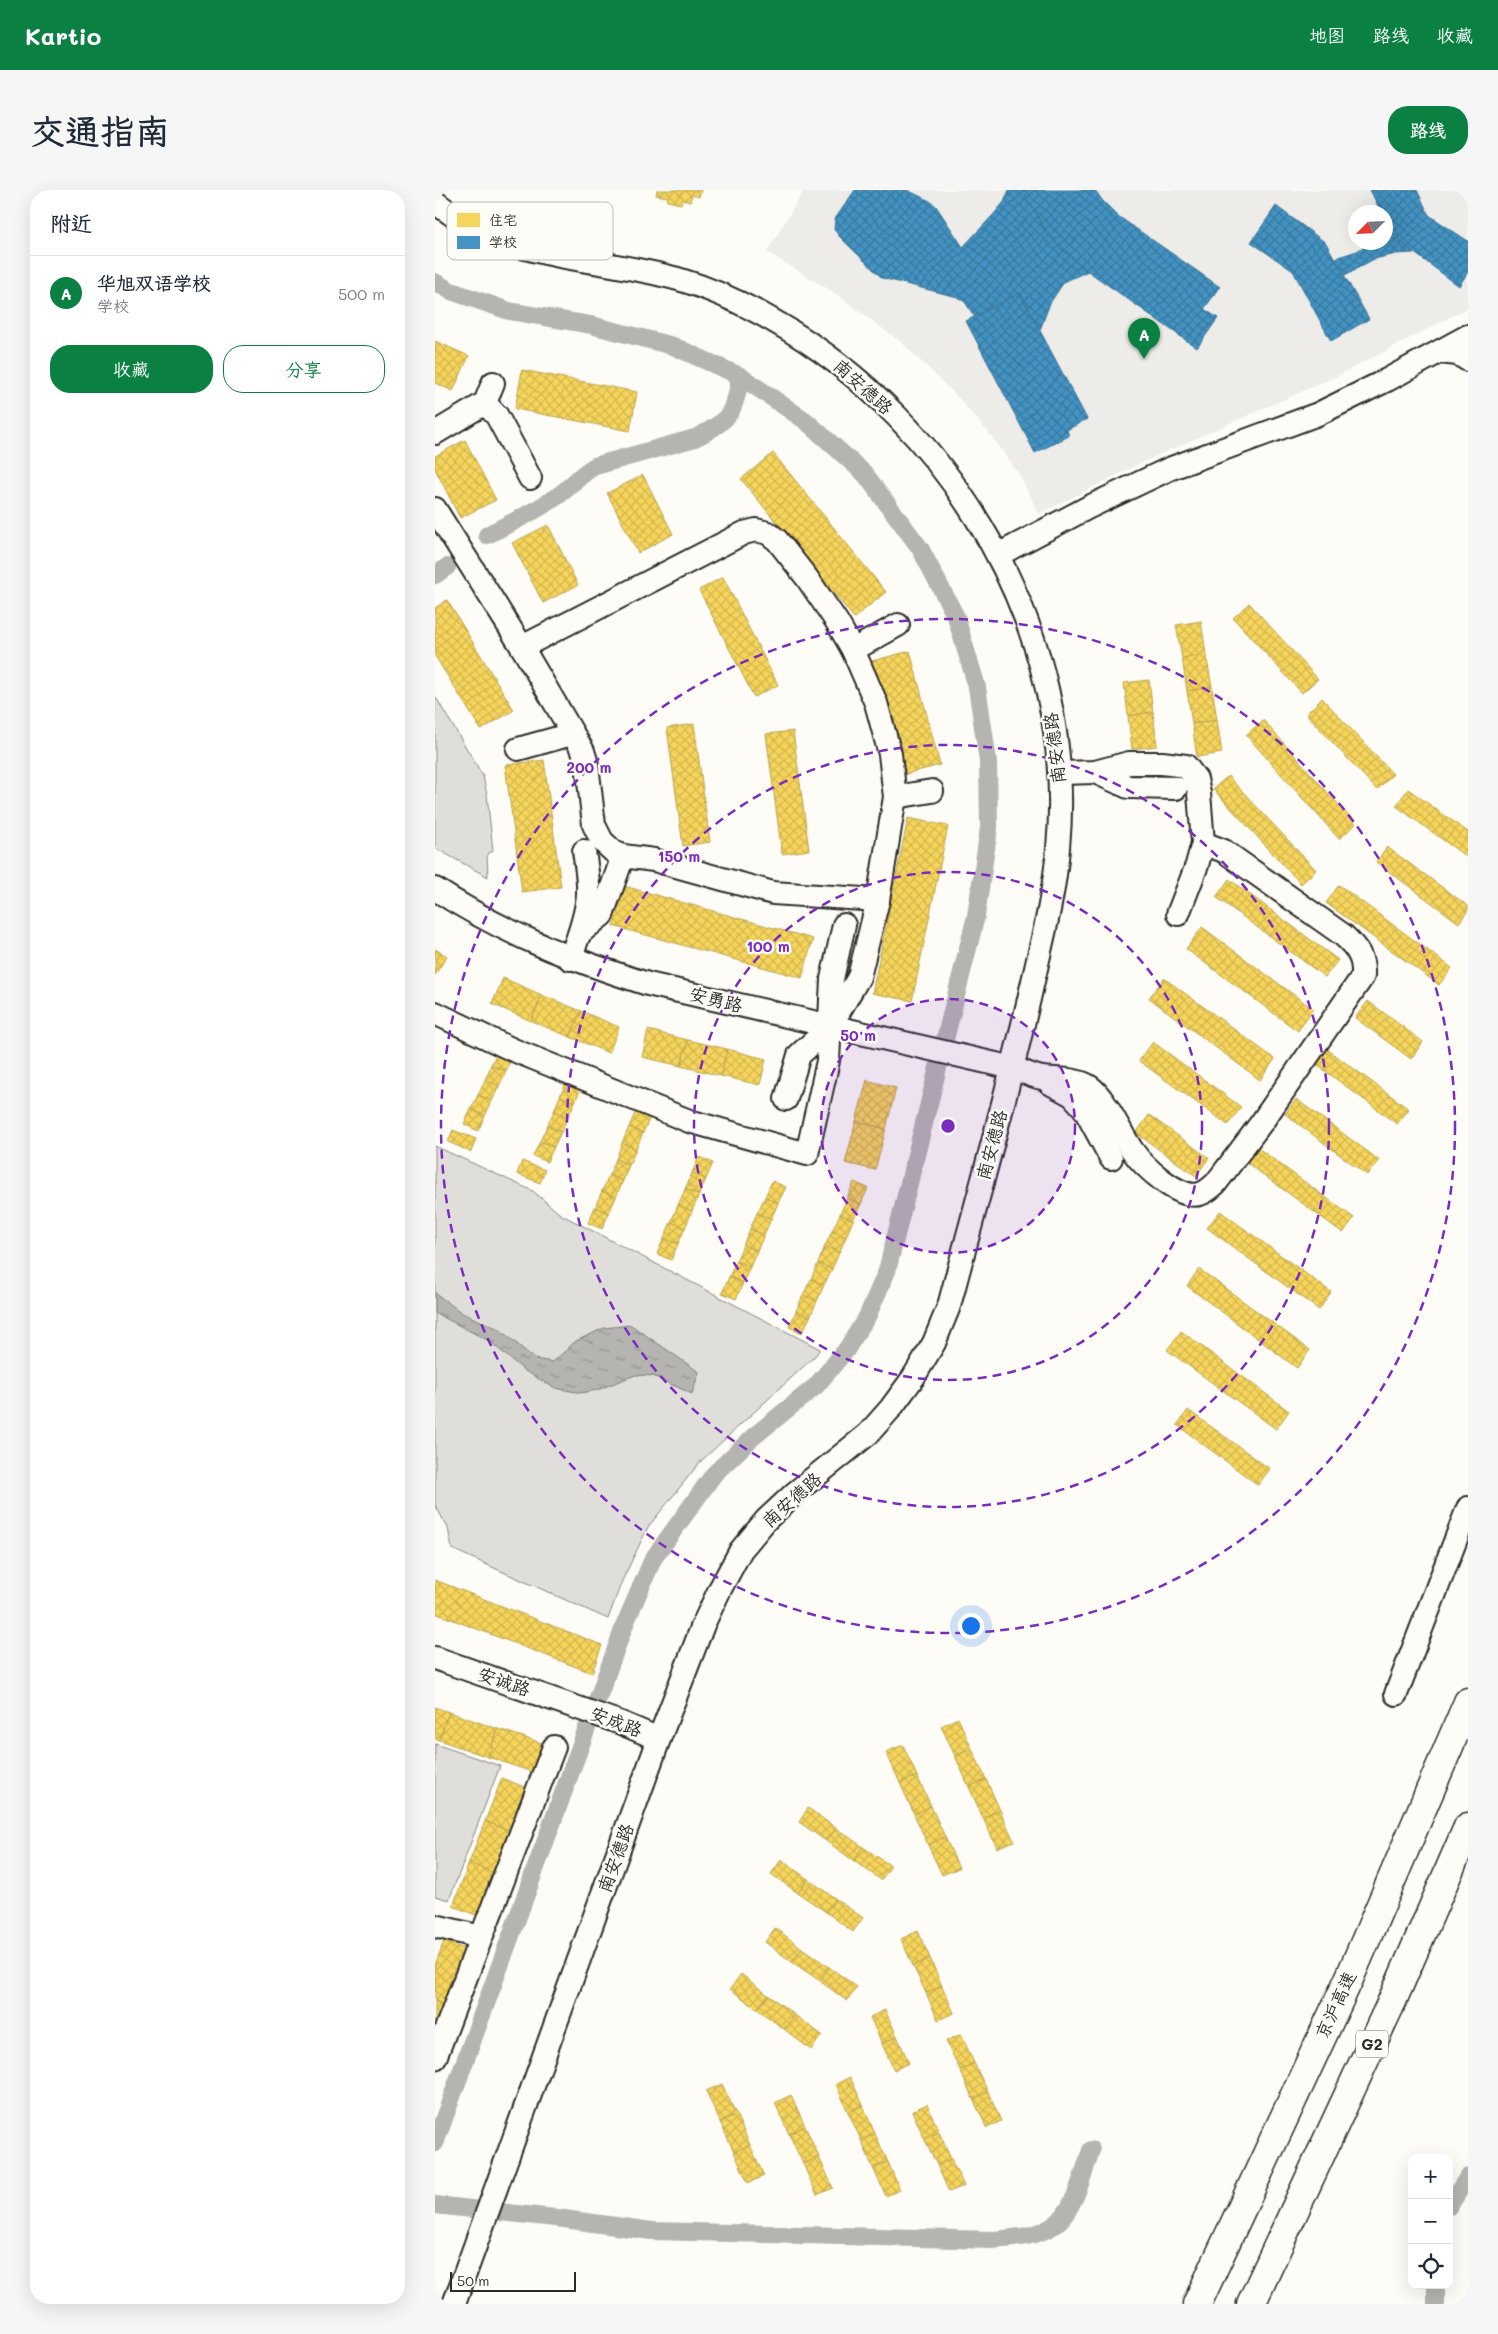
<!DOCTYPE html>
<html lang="zh">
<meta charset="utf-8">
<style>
body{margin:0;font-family:Mali,"LXGW WenKai TC",sans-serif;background:#f6f6f7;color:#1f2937}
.controls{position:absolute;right:15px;bottom:15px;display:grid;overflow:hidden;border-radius:10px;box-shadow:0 5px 20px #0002}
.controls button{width:45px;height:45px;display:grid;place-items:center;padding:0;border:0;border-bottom:1px solid #e0e1e3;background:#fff;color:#1f2937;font:25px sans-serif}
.compass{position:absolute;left:913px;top:15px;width:45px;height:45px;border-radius:50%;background:#fff;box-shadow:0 5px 20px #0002;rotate:246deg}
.scale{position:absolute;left:15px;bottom:12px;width:126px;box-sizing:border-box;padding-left:5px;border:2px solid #2b2b2b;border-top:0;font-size:14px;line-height:18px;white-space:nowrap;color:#2b2b2b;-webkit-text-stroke:4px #fdfcf7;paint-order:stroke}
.you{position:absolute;left:535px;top:1435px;width:18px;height:18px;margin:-12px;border:4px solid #fff;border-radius:50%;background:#1a73e8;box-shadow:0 0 0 8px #1a73e833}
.badge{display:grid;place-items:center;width:32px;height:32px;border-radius:50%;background:#0b8043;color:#fff;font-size:16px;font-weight:700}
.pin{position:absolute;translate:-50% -41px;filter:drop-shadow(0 1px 2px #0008)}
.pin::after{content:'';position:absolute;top:26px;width:18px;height:15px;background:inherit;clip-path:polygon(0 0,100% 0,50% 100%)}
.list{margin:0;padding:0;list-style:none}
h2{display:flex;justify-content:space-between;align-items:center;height:65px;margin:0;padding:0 20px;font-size:21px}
h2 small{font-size:16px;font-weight:400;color:#747a83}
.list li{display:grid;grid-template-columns:32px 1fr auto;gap:15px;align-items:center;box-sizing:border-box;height:75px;padding:0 20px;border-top:1px solid #e0e1e3}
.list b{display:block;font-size:19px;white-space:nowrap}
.list p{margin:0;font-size:16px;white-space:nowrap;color:#747a83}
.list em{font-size:16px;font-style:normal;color:#747a83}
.actions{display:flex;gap:10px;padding:15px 20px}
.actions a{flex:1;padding:11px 0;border:1px solid #0b8043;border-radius:20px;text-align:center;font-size:18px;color:#0b8043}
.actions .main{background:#0b8043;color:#fff}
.icon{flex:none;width:28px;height:28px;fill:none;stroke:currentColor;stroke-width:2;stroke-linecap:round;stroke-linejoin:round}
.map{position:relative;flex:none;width:1033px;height:2114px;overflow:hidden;border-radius:20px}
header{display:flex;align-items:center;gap:30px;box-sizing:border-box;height:70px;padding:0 25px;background:#0b8043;color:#fff}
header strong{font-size:24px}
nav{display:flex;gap:28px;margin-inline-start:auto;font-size:18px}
.intro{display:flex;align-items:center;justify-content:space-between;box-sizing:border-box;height:120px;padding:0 30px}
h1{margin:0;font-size:35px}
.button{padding:12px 22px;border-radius:20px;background:#0b8043;color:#fff;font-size:18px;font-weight:700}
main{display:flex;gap:30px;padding:0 30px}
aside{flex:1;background:#fff;border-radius:20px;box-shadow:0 5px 20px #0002}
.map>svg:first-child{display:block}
</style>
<header>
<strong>Kartio</strong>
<nav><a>地图</a><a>路线</a><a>收藏</a></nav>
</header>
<div class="intro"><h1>交通指南</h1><a class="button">路线</a></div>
<main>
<aside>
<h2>附近<small></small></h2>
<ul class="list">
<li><span class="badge">A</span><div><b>华旭双语学校</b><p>学校</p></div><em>500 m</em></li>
</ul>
<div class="actions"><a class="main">收藏</a><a>分享</a></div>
</aside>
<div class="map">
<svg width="1033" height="2114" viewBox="0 0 1033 2114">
<defs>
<pattern id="water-ripples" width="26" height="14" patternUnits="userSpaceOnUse" patternTransform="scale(1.25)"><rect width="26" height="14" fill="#b5b4b1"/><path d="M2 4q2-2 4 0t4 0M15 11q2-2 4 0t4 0" fill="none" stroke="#939390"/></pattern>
<pattern id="homes-cross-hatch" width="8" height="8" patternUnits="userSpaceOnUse" patternTransform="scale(1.25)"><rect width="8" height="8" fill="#f6d55c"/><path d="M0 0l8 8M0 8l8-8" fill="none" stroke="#d3b750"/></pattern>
<pattern id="schools-cross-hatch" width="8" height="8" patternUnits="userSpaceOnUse" patternTransform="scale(1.25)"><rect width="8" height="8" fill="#4393c3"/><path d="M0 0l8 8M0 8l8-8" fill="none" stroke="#38789f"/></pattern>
</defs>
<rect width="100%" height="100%" fill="#fdfcf7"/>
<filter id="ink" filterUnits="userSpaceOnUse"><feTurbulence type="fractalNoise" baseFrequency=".02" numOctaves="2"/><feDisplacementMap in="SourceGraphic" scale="10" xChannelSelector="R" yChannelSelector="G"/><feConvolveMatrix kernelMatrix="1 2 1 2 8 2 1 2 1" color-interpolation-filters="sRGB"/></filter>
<g filter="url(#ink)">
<path fill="#edece8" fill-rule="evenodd" d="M369,0h664v118l-131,68 -192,85 -106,53 -20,-40 -25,-35 -39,-45 -53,-51 -64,-48 -71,-43zM921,22h30v30h-30z"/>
<g fill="#dfdeda" stroke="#858482">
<path d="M0,506l48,80 4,19 6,56 -6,3 1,23 -53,-29z"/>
<path d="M0,956l98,45 27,23 260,135 -5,7 -114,105 -53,66 -26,54 -14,38 -156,-70 -4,-21 -13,-23z"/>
<path d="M0,1554l65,22 -51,134 -14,-4z"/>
</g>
<path fill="url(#water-ripples)" stroke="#7e7d7b" d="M0,1103l27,20 37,16 36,30 18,3 23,-21 28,-13 27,-3 68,47 -7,22 -39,-18 -18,-1 -38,15 -16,3 -26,-5 -30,-17 -36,-30 -54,-28z"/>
<g fill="url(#homes-cross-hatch)" stroke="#b9a24d">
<path d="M222,0h44l-2,7 -7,-2 -2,7 -8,-2 -1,4 -14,-3 1,-4 -12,-2z"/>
<path d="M0,151l34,15 -16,35 -18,-8z"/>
<path d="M87,180l115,22 -7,39 -115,-22z"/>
<path d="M30,250l31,60 -36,18 -25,-49v-13z"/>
<path d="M338,263l113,139 -32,26 -113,-139z"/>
<path d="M208,285l30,59 -35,19 -31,-60z"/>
<path d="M113,335l30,60 -35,18 -31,-60z"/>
<path d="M288,387l55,108 -24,12 -55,-107z"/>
<path d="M12,410l67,110 -33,20 -46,-74v-48z"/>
<path d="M814,413l69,76 -16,14 -69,-75z"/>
<path d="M766,431l5,33 -24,4 -6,-33z"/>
<path d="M475,461l30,114 -38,10 -30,-114z"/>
<path d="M771,464l6,33 -25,4 -5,-33z"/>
<path d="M714,490l4,32 -25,4 -4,-33z"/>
<path d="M777,497l5,33 -25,4 -5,-33z"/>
<path d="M887,508l71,76 -16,16 -71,-76z"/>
<path d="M718,522l4,34 -25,3 -4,-33z"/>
<path d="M782,530l5,33 -25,4 -5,-33z"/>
<path d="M828,530l93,104 -17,15 -93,-104z"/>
<path d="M259,534l16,118 -27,4 -16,-118z"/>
<path d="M358,541l16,119 -27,4 -16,-120z"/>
<path d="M109,570l17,127 -39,5 -17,-127z"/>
<path d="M793,586l88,94 -15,14 -88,-95z"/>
<path d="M973,599l60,43v26l-72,-52z"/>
<path d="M473,628l40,8 -36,175 -40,-8z"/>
<path d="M952,657l81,59v4l-9,13 -83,-61z"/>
<path d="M794,689l109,81 -13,17 -109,-80z"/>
<path d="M904,695l113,83 -13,17 -113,-82z"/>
<path d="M189,696l189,53 -11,39 -189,-52z"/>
<path d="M767,737l111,82 -15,22 -112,-82z"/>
<path d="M0,759l12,7 -12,19z"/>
<path d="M68,788l39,17 -11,26 -39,-17z"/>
<path d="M729,788l111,81 -15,21 -111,-82z"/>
<path d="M107,805l39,16 -11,26 -39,-16z"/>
<path d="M933,811l55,41 -12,17 -56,-41z"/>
<path d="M146,821l38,16 -10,26 -39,-16z"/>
<path d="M213,840l40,10 -7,26 -39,-9z"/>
<path d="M253,850l39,9 -6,27 -40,-10z"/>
<path d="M718,852l88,65 -13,18 -89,-64z"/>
<path d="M889,857l85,62 -12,15 -84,-62z"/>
<path d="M292,859l39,10 -6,26 -39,-9z"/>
<path d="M63,860l14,6 -6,15 -15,-6z"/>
<path d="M56,875l15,6 -7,15 -14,-6z"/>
<path d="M50,890l14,6 -7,15 -14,-6z"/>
<path d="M432,890l29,8 -10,41 -30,-8z"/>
<path d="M132,891l14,7 -6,14 -15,-6z"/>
<path d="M43,905l14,6 -7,15 -14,-7z"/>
<path d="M125,906l15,6 -7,15 -14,-6z"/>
<path d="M861,909l83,61 -12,15 -82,-61z"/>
<path d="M36,919l14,7 -7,15 -14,-7z"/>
<path d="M119,921l14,6 -7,15 -14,-6z"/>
<path d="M201,921l14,6 -7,16 -14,-6z"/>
<path d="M714,925l60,43 -13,18 -60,-43z"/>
<path d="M421,931l30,8 -11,41 -30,-7z"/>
<path d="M112,936l14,6 -7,15 -14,-6z"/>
<path d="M194,937l14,6 -7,16 -14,-6z"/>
<path d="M18,940l23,9 -5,13 -23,-10z"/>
<path d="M105,951l14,6 -7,15 -14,-6z"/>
<path d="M187,953l14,6 -7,16 -13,-6z"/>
<path d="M823,958l96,70 -11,15 -96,-70z"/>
<path d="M264,967l14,6 -7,16 -14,-6z"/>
<path d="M181,969l13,6 -6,16 -14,-6z"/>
<path d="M87,971l23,9 -5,13 -23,-9z"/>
<path d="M257,983l14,6 -7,16 -14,-6z"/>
<path d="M174,985l14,6 -7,16 -14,-6z"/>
<path d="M337,991l14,6 -8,16 -13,-6z"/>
<path d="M419,992l14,6 -7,16 -14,-6z"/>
<path d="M250,999l14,6 -7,16 -14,-6z"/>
<path d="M167,1001l14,6 -7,16 -14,-6z"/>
<path d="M330,1007l13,6 -7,16 -14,-6z"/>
<path d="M412,1008l14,6 -8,16 -13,-6z"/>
<path d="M243,1015l14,6 -7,17 -14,-6z"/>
<path d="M160,1017l14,6 -7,16 -14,-6z"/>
<path d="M785,1021l111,81 -12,18 -112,-82z"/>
<path d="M322,1023l14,6 -7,16 -14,-6z"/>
<path d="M405,1024l13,6 -7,17 -14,-6z"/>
<path d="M236,1032l14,6 -7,16 -14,-6z"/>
<path d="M315,1039l14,6 -7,16 -14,-6z"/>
<path d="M397,1041l14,6 -7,16 -14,-7z"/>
<path d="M229,1048l14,6 -7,16 -14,-6z"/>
<path d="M308,1055l14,6 -7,16 -14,-6z"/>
<path d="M390,1056l14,7 -7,16 -14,-6z"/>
<path d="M301,1071l14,6 -7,16 -14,-6z"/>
<path d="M383,1073l14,6 -8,16 -13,-6z"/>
<path d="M764,1079l111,81 -13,18 -110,-82z"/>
<path d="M294,1087l14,6 -7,16 -14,-6z"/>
<path d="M376,1089l13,6 -7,16 -14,-6z"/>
<path d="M368,1105l14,6 -7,16 -14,-6z"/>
<path d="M361,1121l14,6 -8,16 -13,-6z"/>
<path d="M746,1141l108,80 -13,18 -109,-79z"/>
<path d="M753,1220l82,59 -12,16 -81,-60z"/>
<path d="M0,1390l167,65 -10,28 -157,-60z"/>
<path d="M0,1517l14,5 -10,28 -4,-1z"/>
<path d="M14,1522l49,17 -10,28 -49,-17z"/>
<path d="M523,1528l14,31 -17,7 -14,-30z"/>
<path d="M63,1539l50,16 -10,29 -50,-17z"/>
<path d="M468,1555l14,31 -17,7 -14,-31z"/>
<path d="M537,1559l14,30 -17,8 -14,-31z"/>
<path d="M482,1586l14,30 -17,8 -14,-31z"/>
<path d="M67,1588l27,11 -16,43 -28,-11z"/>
<path d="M551,1589l14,31 -17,8 -14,-31z"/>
<path d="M496,1616l14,31 -17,8 -14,-31z"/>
<path d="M373,1618l28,20 -10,13 -27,-19z"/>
<path d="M565,1620l14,31 -17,7 -14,-30z"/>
<path d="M50,1631l28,11 -16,42 -28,-11z"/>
<path d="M401,1638l27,19 -9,14 -28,-20z"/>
<path d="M510,1647l14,31 -17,7 -14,-30z"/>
<path d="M428,1657l28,19 -10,14 -27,-19z"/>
<path d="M346,1670l27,19 -10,14 -27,-19z"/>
<path d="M34,1673l28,11 -16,43 -28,-11z"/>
<path d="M373,1689l28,20 -10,13 -28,-19z"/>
<path d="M401,1709l27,19 -10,14 -27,-20z"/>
<path d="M340,1738l27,20 -10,14 -27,-20z"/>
<path d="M483,1741l12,27 -17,8 -12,-27z"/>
<path d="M9,1751l23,9 -20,56 -12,-5v-36z"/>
<path d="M367,1758l27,19 -9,14 -28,-19z"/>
<path d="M495,1768l12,28 -16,7 -13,-27z"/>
<path d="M394,1777l28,20 -10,14 -27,-20z"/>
<path d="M306,1784l27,21 -11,14 -27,-20z"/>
<path d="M507,1796l12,27 -16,7 -12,-27z"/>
<path d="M333,1805l27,20 -11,14 -27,-20z"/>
<path d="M0,1811l12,5 -12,31z"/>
<path d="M450,1820l12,26 -15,8 -12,-27z"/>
<path d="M360,1825l27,20 -11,15 -27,-21z"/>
<path d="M526,1844l13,29 -14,7 -14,-29z"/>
<path d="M462,1846l12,27 -15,7 -12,-26z"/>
<path d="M539,1873l14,29 -15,7 -13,-29z"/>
<path d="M415,1887l13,28 -15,7 -12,-28z"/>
<path d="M287,1894l14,30 -16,8 -14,-31z"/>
<path d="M553,1902l13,29 -14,7 -14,-29z"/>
<path d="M356,1905l14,31 -16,8 -14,-31z"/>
<path d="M492,1914l12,28 -15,6 -12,-27z"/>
<path d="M428,1915l12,29 -14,6 -13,-28z"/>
<path d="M301,1924l14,31 -16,7 -14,-30z"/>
<path d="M370,1936l14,31 -16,7 -14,-30z"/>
<path d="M504,1942l12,27 -14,6 -13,-27z"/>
<path d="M440,1944l13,28 -15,6 -12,-28z"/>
<path d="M315,1955l14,31 -16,7 -14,-31z"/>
<path d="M384,1967l14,31 -16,7 -14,-31z"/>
<path d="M516,1969l13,27 -15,6 -12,-27z"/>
<path d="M453,1972l12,28 -14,6 -13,-28z"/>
</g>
<g fill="url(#schools-cross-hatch)" stroke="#3c7495">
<path d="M420,0h52l23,11 6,5 27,41 31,-33 10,-12 5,-12h14l25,45 40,36 -24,11 -14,21 -10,27 -20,-37 -46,23 -9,-14 -8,-5 -75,-19 -43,-42 -5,-7 1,-10z"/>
<path d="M588,0h72l7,10 16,16 102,71 -16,22 14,9 -21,30 -112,-79 -27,-23 -10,-11z"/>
<path d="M935,0h47l12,25 39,26v31l-9,14 -54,-40 -9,-9 -10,-16v-9h-5z"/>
<path d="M841,16l50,37 43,76 -38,22 -38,-70 -42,-29z"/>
<path d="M952,35l18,21 9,7 -18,1 -22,5 -29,16 -10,-17 22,-7 15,-9h14z"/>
<path d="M585,103l67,126 -20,11 2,6 -34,17 -69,-132z"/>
</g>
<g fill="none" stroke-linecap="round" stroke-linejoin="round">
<g stroke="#b5b4b1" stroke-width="18">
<path d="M0,92l16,9 58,20 82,14 82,21 67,30 66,45 59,53 55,74 36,69 21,70 11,74 1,67 -13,88 -89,355 -20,46 -21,33 -30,36 -63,51 -39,37 -61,85 -28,65 -190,519"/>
<path d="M52,345c24,-12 50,-24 72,-40 14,-10 20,-20 36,-29l100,-28c33,-16 41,-26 45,-62"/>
<path d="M0,385l12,-8"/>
<path d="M0,2015l129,14 88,12 341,9c20,-2 43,-3 60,-14 21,-13 31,-55 38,-76"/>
<path d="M1014,2016l19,-29"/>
<path d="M1001,2095v19"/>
</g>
<g stroke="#2b2b2b" stroke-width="26">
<g id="minor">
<path d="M0,12c17,13 36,27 56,35 60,23 125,25 187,42 31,9 66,25 94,41 183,103 306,317 286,528 -4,51 -18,101 -29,151 -24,103 -53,205 -80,307l-15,37 -21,35 -22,30 -23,26 -72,58 -30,28 -25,30 -21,39 -17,36 -44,114 -205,565"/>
<path d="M1004,162l19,2 10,6"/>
<path d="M50,213l12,13 33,62"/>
<path d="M0,243l50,-30 8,-20"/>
<path d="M0,319l87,138 61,104 4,13 7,61 8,16 12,11 9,4 31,4 119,33 105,7"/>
<path d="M563,365l91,-48 80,-38 149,-55 69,-34 81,-44"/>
<path d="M87,457l222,-114 12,-3 12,3 9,7 30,38 30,44 16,28 23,53 14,51 5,43 -17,103 -19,77 -29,50 -31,28 -13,44"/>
<path d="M418,460l45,-25"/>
<path d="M83,559l54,-15"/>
<path d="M660,582l33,15 48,1"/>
<path d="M626,583l34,-1 34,-9h33l24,3 10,13 3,14 4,50 -6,22 -19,49"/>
<path d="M460,607l37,-6"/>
<path d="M0,699c68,44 136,71 213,95l365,84c9,3 19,8 29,10 15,2 35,0 48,9 15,10 31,47 42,63 11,16 47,50 68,44 6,-2 11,-6 16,-11l46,-61 101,-146c1,-19 -6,-28 -20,-41l-119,-84 -21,-8"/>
<path d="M145,743l22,-18 21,-59"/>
<path d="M135,769c7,-18 17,-46 18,-65 1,-14 -2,-29 -4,-43"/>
<path d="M0,823l76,36 178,72 118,33 21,-93 4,-82 12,-54"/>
<path d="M615,893l22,12 12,13 27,50"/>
<path d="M0,1468l186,65 38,16"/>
<path d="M961,1504l72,-186"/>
<path d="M0,1736l46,11"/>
<path d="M0,1868l119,-311"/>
</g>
</g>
<g stroke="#2b2b2b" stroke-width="31">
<g id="highway">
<path d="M762,2114l152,-325 119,-277"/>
<path d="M816,2114l142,-305 75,-172"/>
</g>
</g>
<use href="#minor" stroke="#fdfcf7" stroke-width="22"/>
<use href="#highway" stroke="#fdfcf7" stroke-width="28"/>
</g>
</g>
<circle cx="513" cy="936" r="127" fill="#7b2cbf" fill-opacity=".12"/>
<g fill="none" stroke="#7b2cbf" stroke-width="2.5" stroke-dasharray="9 6">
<circle cx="513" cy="936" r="127"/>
<circle cx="513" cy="936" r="254"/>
<circle cx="513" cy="936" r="381"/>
<circle cx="513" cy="936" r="507"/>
</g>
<g text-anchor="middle" stroke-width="5" stroke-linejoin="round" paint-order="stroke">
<rect fill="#fdfcf7" stroke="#6a6a68" stroke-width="1" x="921" y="1840.5" width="32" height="27" rx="4"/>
<g font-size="16" font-weight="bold" fill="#2b2b2b">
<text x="937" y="1860">G2</text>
</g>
<g font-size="18" fill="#2b2b2b" stroke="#fdfcf7">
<text transform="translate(428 197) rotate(42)" y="6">南安德路</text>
<text transform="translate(620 558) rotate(-97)" y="6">南安德路</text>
<text transform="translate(281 810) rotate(14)" y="6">安勇路</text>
<text transform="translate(557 955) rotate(-75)" y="6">南安德路</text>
<text transform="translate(357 1310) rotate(-42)" y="6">南安德路</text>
<text transform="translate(69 1492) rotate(19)" y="6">安诚路</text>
<text transform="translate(181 1532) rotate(21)" y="6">安成路</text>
<text transform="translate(181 1668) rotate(-70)" y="6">南安德路</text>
<text transform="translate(901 1815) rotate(-65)" y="6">京沪高速</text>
</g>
</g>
<rect x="12" y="12" width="166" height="58" rx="8" fill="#fdfcf7" stroke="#bebdba" stroke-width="1"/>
<rect x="22" y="23" width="23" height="14" fill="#f6d55c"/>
<rect x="22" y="46" width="23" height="13" fill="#4393c3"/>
<g font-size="14" fill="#2b2b2b">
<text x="54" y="35">住宅</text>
<text x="54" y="57">学校</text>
</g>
<circle cx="513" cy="936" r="8" fill="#7b2cbf" stroke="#fdfcf7" stroke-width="2.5"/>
<g font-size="15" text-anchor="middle" font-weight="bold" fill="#7b2cbf" stroke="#fdfcf7" stroke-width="5" stroke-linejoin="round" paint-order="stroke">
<text x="154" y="583">200 m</text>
<text x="244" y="672">150 m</text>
<text x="333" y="762">100 m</text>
<text x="423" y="851">50 m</text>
</g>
</svg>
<div class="controls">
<button>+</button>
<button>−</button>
<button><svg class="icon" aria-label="locate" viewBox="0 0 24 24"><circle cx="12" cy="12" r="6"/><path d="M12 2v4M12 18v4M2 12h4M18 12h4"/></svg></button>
</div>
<svg class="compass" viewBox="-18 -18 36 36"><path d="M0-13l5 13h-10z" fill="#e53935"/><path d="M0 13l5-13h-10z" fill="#747a83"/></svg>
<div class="scale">50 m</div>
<div class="you"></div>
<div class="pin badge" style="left:709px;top:169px">A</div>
</div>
</main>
